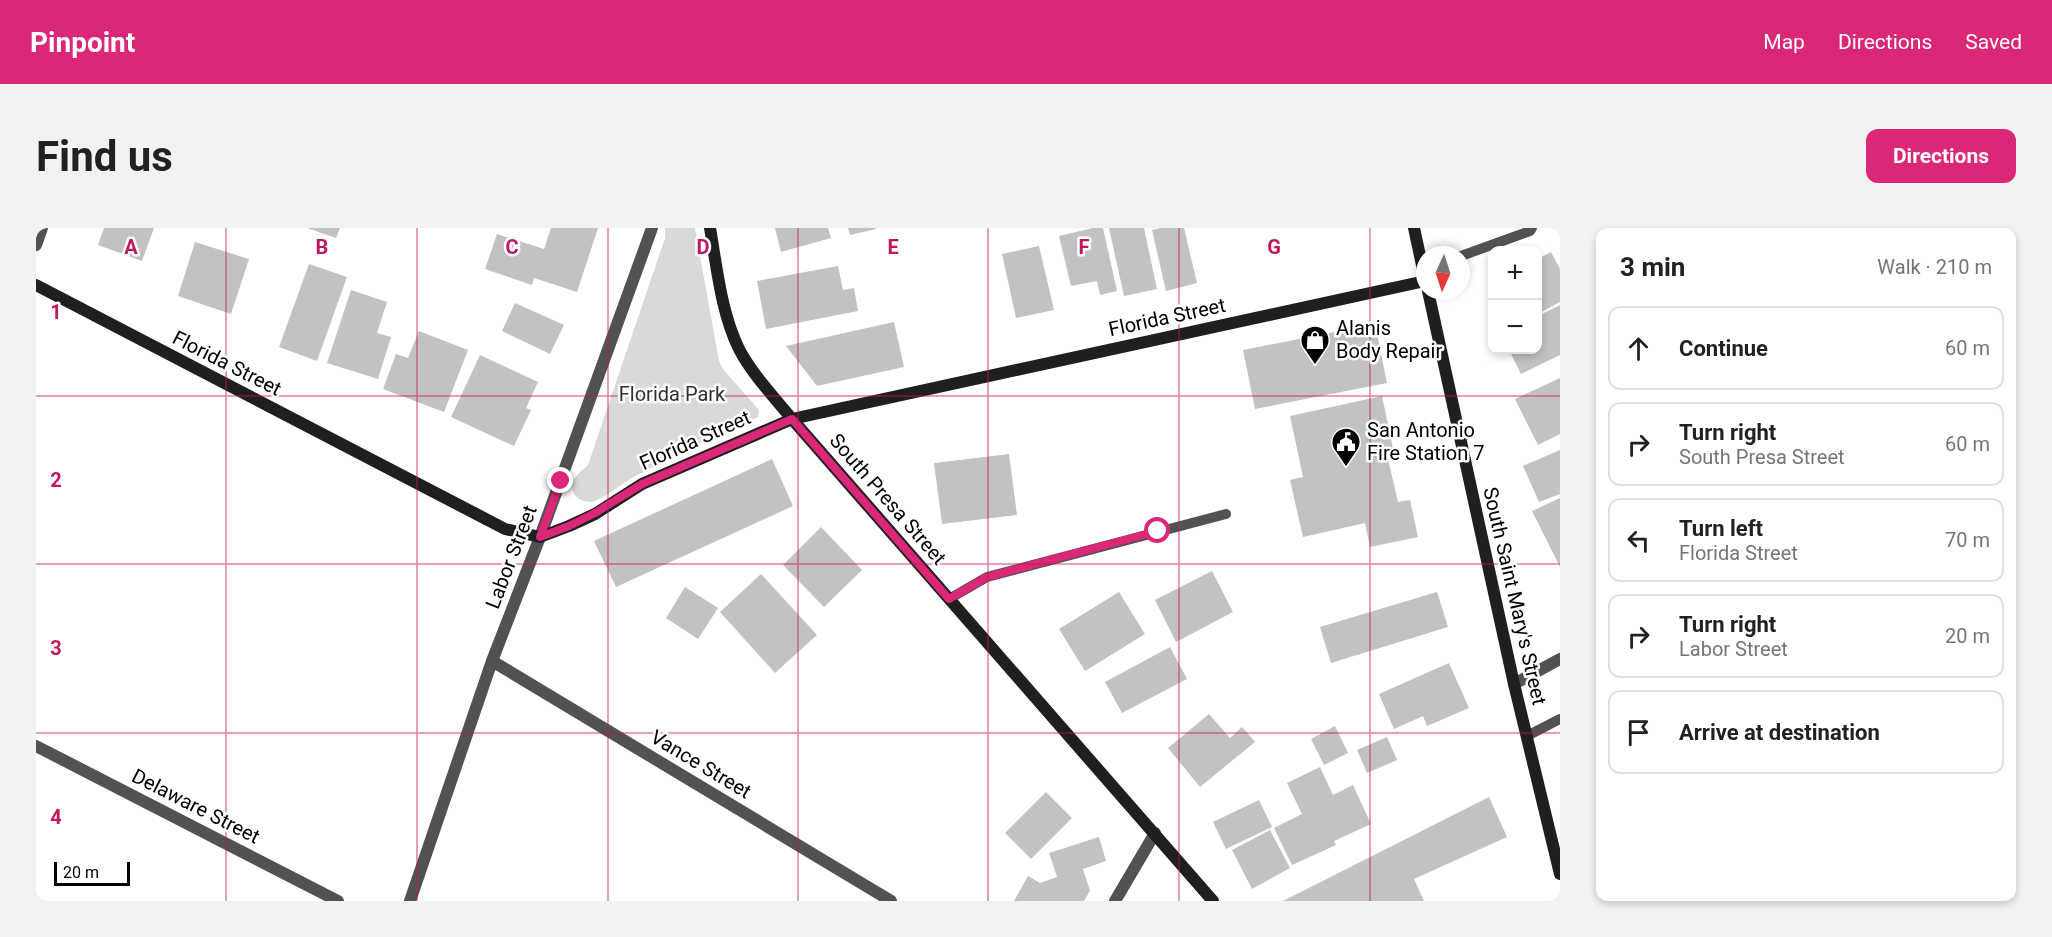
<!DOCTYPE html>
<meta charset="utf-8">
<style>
body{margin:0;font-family:Roboto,sans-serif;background:#f2f2f2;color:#202124}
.controls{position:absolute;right:18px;top:18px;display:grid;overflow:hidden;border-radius:12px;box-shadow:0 3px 9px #0003}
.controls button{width:54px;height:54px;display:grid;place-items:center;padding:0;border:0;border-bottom:2px solid #e0e0e0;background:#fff;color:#202124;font:30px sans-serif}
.compass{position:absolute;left:1380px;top:18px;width:54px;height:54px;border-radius:50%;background:#fff;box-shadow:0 3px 9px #0003;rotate:183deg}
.scale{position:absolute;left:18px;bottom:15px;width:76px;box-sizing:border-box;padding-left:6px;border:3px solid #000;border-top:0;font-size:16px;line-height:21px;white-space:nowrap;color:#000;-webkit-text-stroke:4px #fff;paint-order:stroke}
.stop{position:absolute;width:18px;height:18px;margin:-14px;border:4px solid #db2777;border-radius:50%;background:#fff}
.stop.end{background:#db2777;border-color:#fff;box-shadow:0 2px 6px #0008}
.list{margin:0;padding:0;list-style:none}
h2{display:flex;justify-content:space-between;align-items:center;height:78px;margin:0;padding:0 24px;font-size:26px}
h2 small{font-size:20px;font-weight:400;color:#757577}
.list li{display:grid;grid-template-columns:39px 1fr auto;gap:18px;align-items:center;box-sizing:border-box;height:84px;margin:0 12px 12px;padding:0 12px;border:2px solid #e0e0e0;border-radius:12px}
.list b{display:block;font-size:22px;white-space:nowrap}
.list p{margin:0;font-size:20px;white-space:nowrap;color:#757577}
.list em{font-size:20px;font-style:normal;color:#757577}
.icon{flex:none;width:33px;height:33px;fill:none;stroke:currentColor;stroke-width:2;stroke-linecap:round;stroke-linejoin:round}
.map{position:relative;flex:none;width:1524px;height:673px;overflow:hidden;border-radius:12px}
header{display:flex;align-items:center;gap:36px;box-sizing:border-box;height:84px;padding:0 30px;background:#db2777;color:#fff}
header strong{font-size:28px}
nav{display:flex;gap:33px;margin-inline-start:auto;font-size:21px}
.intro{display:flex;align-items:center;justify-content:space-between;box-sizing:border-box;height:144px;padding:0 36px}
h1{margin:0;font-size:42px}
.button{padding:15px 27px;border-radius:12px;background:#db2777;color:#fff;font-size:21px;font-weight:700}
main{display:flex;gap:36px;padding:0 36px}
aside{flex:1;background:#fff;border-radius:12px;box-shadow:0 3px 9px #0003}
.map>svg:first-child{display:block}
</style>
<header>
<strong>Pinpoint</strong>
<nav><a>Map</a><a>Directions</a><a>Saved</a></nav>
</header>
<div class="intro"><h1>Find us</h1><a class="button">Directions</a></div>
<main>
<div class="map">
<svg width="1524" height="673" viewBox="0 0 1524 673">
<rect width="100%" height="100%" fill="#fff"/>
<path fill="#d9d9d9" d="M629,0h30l24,133 4,8 36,41 -1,7c-42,19 -84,38 -124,60 -13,7 -26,19 -39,24 -14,5 -30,-10 -20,-23 3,-5 9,-9 13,-13l77,-227z"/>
<g fill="#c2c2c2">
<path d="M68,0h50l-12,33 -44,-16z"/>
<path d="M271,0h33l-4,10z"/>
<path d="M515,0h47l-21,64 -43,-14 -2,7 -47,-16 12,-35 47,15z"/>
<path d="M739,0h53l3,10 -50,14z"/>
<path d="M812,0h28v1l-26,6z"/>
<path d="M1057,0h10l14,63 -17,4 -3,-14 -26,5 -12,-50z"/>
<path d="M1073,0h35l13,61 -33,7z"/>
<path d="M1124,0h24l13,55 -31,8 -14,-61z"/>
<path d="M159,14l54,17 -18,55 -53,-18z"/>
<path d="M1003,18l15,64 -38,8 -14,-64z"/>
<path d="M1515,24l9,17v33l-22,12v-55z"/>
<path d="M273,36l38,13 -30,84 -38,-14z"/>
<path d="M802,38l5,24 11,-2 4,23 -92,18 -9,-48z"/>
<path d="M315,62l36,12 -10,31 14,4 -13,42 -51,-16z"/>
<path d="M479,75l49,22 -14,29 -48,-23z"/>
<path d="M1524,77v50l-39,19 -12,-24h29v-34z"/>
<path d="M858,94l10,45 -87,19 -31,-40z"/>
<path d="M1339,96l12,59 -132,26 -12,-59z"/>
<path d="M383,103l49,19 -24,62 -61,-23 13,-35 12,4z"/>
<path d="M444,127l58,27 -12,26 5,2 -17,36 -63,-29z"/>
<path d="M1524,150v56l-22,11 -23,-46z"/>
<path d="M1346,168l13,62 -7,1 10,43 12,-2 8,37 -48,10 -5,-24 -62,14 -13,-57 13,-3 -13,-61z"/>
<path d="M1524,222v44l-21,8 -16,-36z"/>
<path d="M973,226l8,61 -75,9 -8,-61z"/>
<path d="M736,231l21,47 -177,81 -22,-46z"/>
<path d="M1524,270v69l-28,-56z"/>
<path d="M785,299l41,43 -38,37 -41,-42z"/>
<path d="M1176,343l21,41 -57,30 -21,-42z"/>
<path d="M725,346l56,61 -42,38 -55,-61z"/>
<path d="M649,359l33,21 -20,31 -32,-21z"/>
<path d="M1083,364l26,42 -60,37 -26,-42z"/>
<path d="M1401,364l11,35 -117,36 -11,-36z"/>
<path d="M1134,419l17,32 -65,34 -17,-31z"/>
<path d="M1413,435l20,45 -42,18 -4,-10 -29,13 -15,-35z"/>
<path d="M1173,486l21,24 12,-11 13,15 -55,45 -32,-39z"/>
<path d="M1299,498l13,27 -24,12 -13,-26z"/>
<path d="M1351,509l10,23 -30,13 -10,-23z"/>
<path d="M1284,539l13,28 20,-10 18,39 -37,17 2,4 -44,20 -18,-37 28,-14 -15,-31z"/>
<path d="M1010,564l26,26 -41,41 -26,-26z"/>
<path d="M1453,569l18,40 -93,42 10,22h-141z"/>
<path d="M1223,572l13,27 -46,22 -13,-27z"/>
<path d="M1234,602l20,38 -38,21 -20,-39z"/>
<path d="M1063,609l7,24 -23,8 7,22 -6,10h-70l14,-25 12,7 17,-6 -8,-24z"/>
</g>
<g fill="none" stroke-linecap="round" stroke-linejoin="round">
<g stroke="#525252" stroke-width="10">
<path d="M1425,28l69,-25 2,-3"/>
<path d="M913,371l38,-22 239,-63"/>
<path d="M1491,508l33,-17"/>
</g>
<g stroke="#525252" stroke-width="12">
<path d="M0,17l6,-17"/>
<path d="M456,433l399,240"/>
<path d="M1478,456l46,-25"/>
<path d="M0,518l302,155"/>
<path d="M374,673l82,-240 48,-124 112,-309"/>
<path d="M1079,673l40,-68"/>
</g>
<g stroke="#1f1f1f" stroke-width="12">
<path d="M674,0c7,40 11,84 29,121 13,25 35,48 53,70l421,482"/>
<path d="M1378,0l11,51"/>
<path d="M0,57l469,244 35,8 29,-11 26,-12 47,-30 150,-65 633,-138"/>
<path d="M1392,63l86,393 46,190"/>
</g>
</g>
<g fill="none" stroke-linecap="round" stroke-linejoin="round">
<path stroke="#db2777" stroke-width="8" d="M525,253l-21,56 29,-11 26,-13 47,-29 150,-65 157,180 38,-22 171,-46"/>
</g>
<path fill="none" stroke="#c2185b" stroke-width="1.5" stroke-opacity="0.55" d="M190,0v673M381,0v673M572,0v673M762,0v673M952,0v673M1143,0v673M1334,0v673M0,168h1524M0,336h1524M0,505h1524"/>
<defs>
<g id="shop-pin" transform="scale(1.5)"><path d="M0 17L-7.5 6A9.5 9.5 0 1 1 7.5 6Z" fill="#000" stroke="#fff"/><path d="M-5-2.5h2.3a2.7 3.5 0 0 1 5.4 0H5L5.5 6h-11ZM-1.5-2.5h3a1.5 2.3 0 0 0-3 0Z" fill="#fff"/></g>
<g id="civic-pin" transform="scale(1.5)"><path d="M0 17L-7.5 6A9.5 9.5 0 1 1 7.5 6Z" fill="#000" stroke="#fff"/><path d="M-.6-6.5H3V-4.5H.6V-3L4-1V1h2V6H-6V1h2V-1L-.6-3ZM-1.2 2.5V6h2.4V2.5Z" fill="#fff"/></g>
</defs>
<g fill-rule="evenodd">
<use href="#shop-pin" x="1279" y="112"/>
<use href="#civic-pin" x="1310" y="214"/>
</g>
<g text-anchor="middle" stroke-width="5" stroke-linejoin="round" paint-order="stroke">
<g font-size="20" fill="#000" stroke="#fff">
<text transform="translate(1131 89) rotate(-12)" y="7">Florida Street</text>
<text transform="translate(191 135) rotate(27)" y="7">Florida Street</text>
<text transform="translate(659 212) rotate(-24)" y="7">Florida Street</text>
<text transform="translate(852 271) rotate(49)" y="7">South Presa Street</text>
<text transform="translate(475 329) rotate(-69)" y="7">Labor Street</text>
<text transform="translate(1479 368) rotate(77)" y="7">South Saint Mary's Street</text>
<text transform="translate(665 536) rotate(31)" y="7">Vance Street</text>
<text transform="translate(160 578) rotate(27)" y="7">Delaware Street</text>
</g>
<g font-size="20" fill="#000" stroke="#fff" text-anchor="start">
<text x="1300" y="107">Alanis<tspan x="1300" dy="23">Body Repair</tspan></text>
<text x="1331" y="209">San Antonio<tspan x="1331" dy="23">Fire Station 7</tspan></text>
</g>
<g font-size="20" fill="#303030" stroke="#fff">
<text x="636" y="173">Florida Park</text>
</g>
</g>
<g font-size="20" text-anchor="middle" font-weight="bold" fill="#c2185b" stroke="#fff" stroke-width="5" stroke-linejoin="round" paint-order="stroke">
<text x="95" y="26">A</text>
<text x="286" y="26">B</text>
<text x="476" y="26">C</text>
<text x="667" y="26">D</text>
<text x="857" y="26">E</text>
<text x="1048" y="26">F</text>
<text x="1238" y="26">G</text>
<text x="20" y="91">1</text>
<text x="20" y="259">2</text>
<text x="20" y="427">3</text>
<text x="20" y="596">4</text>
</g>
</svg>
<div class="controls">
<button>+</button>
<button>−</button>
</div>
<svg class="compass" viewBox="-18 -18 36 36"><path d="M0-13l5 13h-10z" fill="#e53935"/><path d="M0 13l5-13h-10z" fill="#757577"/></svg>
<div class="scale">20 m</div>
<div class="stop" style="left:1122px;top:303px"></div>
<div class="stop end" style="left:525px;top:253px"></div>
</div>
<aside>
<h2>3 min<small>Walk · 210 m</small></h2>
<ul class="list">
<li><svg class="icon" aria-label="ahead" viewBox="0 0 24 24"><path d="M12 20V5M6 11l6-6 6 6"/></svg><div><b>Continue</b></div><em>60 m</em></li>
<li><svg class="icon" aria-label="right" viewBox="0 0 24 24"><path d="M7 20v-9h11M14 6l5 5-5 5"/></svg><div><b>Turn right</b><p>South Presa Street</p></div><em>60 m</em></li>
<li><svg class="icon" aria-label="left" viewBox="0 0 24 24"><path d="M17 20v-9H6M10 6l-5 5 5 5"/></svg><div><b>Turn left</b><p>Florida Street</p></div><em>70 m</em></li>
<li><svg class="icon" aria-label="right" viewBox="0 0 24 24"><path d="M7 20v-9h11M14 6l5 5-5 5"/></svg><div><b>Turn right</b><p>Labor Street</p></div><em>20 m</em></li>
<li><svg class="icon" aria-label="arrive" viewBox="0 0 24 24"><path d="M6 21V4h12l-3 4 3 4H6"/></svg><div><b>Arrive at destination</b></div></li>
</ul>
</aside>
</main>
